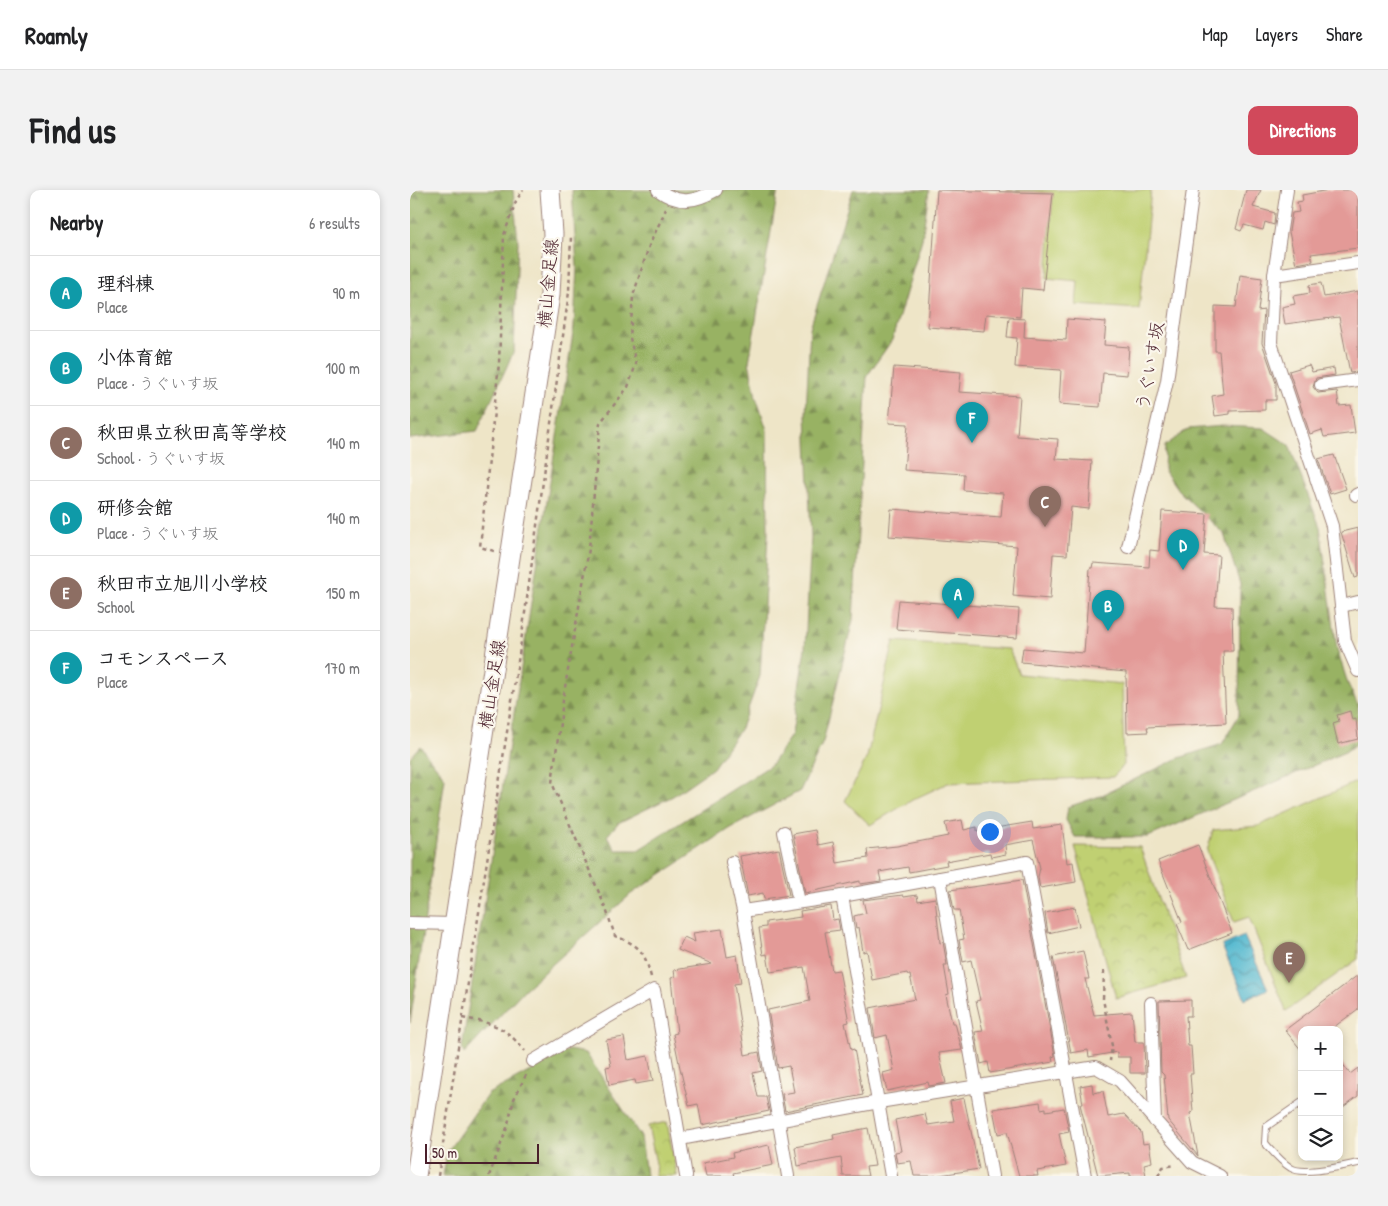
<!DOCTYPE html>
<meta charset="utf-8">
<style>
body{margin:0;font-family:"Patrick Hand","Klee One",sans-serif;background:#f2f2f2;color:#202124}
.controls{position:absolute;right:15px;bottom:15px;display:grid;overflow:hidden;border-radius:10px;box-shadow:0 2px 8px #0003}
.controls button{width:45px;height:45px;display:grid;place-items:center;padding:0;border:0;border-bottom:1px solid #e0e0e0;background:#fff;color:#202124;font:25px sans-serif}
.scale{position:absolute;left:15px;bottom:12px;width:114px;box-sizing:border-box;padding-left:5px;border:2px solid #4a1f2b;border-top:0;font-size:14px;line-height:18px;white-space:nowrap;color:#4a1f2b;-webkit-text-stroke:4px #fbf7ec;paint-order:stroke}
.you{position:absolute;left:579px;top:641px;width:18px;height:18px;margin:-12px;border:4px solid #fff;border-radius:50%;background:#1a73e8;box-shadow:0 0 0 8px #1a73e833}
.badge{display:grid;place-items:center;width:32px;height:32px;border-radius:50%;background:#d1495b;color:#fff;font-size:16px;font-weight:700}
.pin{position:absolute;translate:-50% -41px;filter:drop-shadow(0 1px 2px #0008)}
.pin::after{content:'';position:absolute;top:26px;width:18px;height:15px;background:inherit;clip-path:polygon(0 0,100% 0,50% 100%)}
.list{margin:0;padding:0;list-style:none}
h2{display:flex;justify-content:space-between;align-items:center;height:65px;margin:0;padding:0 20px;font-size:21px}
h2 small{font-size:16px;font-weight:400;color:#757577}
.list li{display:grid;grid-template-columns:32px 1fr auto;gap:15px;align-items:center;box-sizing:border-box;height:75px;padding:0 20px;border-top:1px solid #e0e0e0}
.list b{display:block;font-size:19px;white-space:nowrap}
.list p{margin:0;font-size:16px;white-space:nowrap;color:#757577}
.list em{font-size:16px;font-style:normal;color:#757577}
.icon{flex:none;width:28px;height:28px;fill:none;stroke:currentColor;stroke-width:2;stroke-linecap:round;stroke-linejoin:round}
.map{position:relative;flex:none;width:948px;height:986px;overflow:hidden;border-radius:10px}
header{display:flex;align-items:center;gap:30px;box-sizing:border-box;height:70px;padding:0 25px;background:#fff;border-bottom:1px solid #e0e0e0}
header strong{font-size:24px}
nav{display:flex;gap:28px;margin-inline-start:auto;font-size:18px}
.intro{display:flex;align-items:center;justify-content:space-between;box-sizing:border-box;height:120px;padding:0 30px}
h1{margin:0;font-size:35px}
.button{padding:12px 22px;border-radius:10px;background:#d1495b;color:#fff;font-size:18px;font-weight:700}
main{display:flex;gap:30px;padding:0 30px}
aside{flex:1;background:#fff;border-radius:10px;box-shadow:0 2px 8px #0003}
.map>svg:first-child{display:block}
</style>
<header>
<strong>Roamly</strong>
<nav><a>Map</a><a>Layers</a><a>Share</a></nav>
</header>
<div class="intro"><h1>Find us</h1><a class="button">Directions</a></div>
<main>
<aside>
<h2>Nearby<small>6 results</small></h2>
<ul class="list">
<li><span class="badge" style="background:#0f9aa8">A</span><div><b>理科棟</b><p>Place</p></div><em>90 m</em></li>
<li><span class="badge" style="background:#0f9aa8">B</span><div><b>小体育館</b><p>Place · うぐいす坂</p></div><em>100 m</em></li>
<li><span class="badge" style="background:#8d6e63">C</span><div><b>秋田県立秋田高等学校</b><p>School · うぐいす坂</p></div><em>140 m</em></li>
<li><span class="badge" style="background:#0f9aa8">D</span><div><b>研修会館</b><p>Place · うぐいす坂</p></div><em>140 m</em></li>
<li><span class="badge" style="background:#8d6e63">E</span><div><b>秋田市立旭川小学校</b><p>School</p></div><em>150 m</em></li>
<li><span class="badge" style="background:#0f9aa8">F</span><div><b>コモンスペース</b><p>Place</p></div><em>170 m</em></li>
</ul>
</aside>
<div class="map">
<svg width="948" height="986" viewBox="0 0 948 986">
<defs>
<pattern id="forest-firs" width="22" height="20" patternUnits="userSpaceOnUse" patternTransform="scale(1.25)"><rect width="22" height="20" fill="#98b264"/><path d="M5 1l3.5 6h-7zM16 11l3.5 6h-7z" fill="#7e9053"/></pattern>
<pattern id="park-crowns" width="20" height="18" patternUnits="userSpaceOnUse" patternTransform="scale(1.25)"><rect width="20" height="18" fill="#c0d072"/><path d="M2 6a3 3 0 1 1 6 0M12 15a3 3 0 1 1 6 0" fill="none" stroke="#a6b263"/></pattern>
<pattern id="water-waves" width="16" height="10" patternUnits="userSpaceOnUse" patternTransform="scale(1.25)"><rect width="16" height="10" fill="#50b7cf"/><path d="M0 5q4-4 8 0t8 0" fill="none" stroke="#4494a8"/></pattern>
</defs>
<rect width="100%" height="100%" fill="#fbf7ec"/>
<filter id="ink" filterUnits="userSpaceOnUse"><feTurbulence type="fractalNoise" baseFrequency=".02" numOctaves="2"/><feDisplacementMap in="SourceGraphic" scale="10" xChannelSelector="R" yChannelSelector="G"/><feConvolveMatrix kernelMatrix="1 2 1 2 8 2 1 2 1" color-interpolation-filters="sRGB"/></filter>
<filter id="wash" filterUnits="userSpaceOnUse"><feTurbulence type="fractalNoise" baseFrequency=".0096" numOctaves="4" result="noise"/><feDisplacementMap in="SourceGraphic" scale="20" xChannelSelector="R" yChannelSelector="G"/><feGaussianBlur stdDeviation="1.12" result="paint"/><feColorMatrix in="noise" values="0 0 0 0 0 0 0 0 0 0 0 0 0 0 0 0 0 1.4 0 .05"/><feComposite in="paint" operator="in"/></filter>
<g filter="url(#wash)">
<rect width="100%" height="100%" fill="#eee5c7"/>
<g fill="url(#forest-firs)" stroke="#716848">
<path d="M0,0h103l5,52 -4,109 -37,80 -67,8z"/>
<path d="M162,0h206l-29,172 7,35 11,33 1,105 -8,141 -19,52 -28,40 -40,28 -55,27 -11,13 9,14h22l133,-85 21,-31 13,-86 6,-110 -5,-124 4,-86 43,-138h76l-7,49 -30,101 -25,36 -14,244 -30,122 -23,49 -69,37 -100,66 -106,95 -61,65 -2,-6 112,-721 3,-60z"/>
<path d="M813,236l40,2 26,17 31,82 17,122 11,35 10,21v38l-13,9 -197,85h-73l-9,-17 2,-13 32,-11 79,-38 43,-14 17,-29 1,-131 -16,-50 -46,-44 -14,-20 1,-24 23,-17z"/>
<path d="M10,556l25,32 -35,245v-266z"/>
<path d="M159,860l17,3 55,84 5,39h-203l4,-24 41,-58z"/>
</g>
<g fill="url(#park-crowns)" stroke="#85784e">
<path d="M665,656l65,1 46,131 -70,20z"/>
<path d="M257,932l10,54h-22l1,-13 -8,-37z"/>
</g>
<g fill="#c0d072" stroke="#85784e">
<path d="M597,0h144l-12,119 -63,-4 2,-24 -31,-3 6,-85z"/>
<path d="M484,451l115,8 10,25 103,10 2,81 -11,12 -165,6 -34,16 -44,26 -25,-24 22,-44z"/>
<path d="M948,591v178l-72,52 -37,-94 -15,5 -27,-71 6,-21 45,-4z"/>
</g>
<path fill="url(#water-waves)" stroke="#4d6b7d" d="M834,746l24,53 -23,10 -23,-53z"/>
<g id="blocks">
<g fill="#e39a97">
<path d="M527,0l116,3 -10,97 -21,-2 -2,29 -34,-3 -2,17 -56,-4z"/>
<path d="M836,0h15l-8,17 22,6 -1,12 -9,-3 -2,8 -19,-5 -3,6 -5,-2z"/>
<path d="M919,0h29v58l-47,6 2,7 -17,3 -7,-32 3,-19 7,-1 -2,-10 6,-1 -1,-6z"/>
<path d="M830,85l22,3 -4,33 6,-1 -2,33 14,40v17h-11v10l-35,1v3l-15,2 -3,-20 11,-2 -4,-43h-4v-45l21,1z"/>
<path d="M911,93l3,14 34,-6v81l-8,1 -11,-56 -54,7 -3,-17 13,-3 -2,-8 17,-3 -1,-8z"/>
<path d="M599,128l16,1 -1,18 42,3 1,-21 39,3 -2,23 25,2 -2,28 -24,-2 -3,34 -41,-3 2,-34 -46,-3 2,-29 -10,-1z"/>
<path d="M899,175l3,7 22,-4 1,7 -19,3 -3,9 5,6 19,-2 2,15 12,-1 4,28 -31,4 -2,-7 -12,4 -21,-63z"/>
<path d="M484,177l67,5 -2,20 61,4 -3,40 41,3 -2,20 36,2 -3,48 -18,-2 -4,48 -14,-1 -3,45 -37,-3 4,-50 -128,-10 2,-27 110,8 2,-24 -40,-3 1,-16 -60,-4 4,-46 -19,-1z"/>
<path d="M924,265l12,34 -16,5 -12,-35z"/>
<path d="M752,321l45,3 -3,40 15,1 -4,51 17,1 1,44h-10l3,72 -79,4 1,5 -21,1 -1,-61 -105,-10 2,-14 61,5 6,-85h2l1,-5 56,4 1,-17 9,1z"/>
<path d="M948,338v49l-3,1 -14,-46z"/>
<path d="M489,410l120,9 -2,29 -121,-9z"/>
<path d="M940,521l2,9 4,-1 2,20 -20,5 -5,-21 6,-2 -2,-6z"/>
<path d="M552,630l2,10 13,-3v4l55,-9 1,7 29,-4 5,38 6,-1 3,20 -36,6 -2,-11 2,-9 -7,-28 -28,5 1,9 -15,3 -1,-4 -44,8 1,4 -38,7 -1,-5 -29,5 2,9 -21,3v-3l-55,12 -12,-59 22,-4 3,15 15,-3 4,21 31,-5 -1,-9 30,-3 51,-10 -3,-13z"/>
<path d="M788,655l34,88 -44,17 -11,-26 5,-2 -24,-61z"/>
<path d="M369,659l10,46 -25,4 -1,-6 -15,3 -8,-40z"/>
<path d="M612,690l33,176 -3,1 1,5 -63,11 -2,-11 -7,2 -6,-32 8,-1 -7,-30 4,-1 -9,-40 -8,2 -4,-22 5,-1 -5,-29h-5l-4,-20z"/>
<path d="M493,705l1,2 13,-2 1,6 17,-3 5,45 3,-1 4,23h-3l5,29 -3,1 6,28h3l7,27 -23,3 7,30 -17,3 -1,-4 -41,9 -4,-18 11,-3 -7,-35 -12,3 -5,-30 45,-9 -5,-24h-2l-1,-2 -35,7 -5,-29 -4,1 -4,-25 -3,1 -2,-12 12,-3 -3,-13z"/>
<path d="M421,716l2,14 5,-1 2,11 -15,2 7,39 7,-1 10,52 -4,1 6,27 3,-1 9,46 -78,16 -3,-17 12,-2 -5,-26 -11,2 -10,-58 42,-9 -6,-34 -34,5 -3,-18 -4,1 -4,-27 7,-1v-5l35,-5 -1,-6z"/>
<path d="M665,717l4,19 -31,7 -3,-20z"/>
<path d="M312,739l5,28 10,-2 4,28 -7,1 11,71 14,-3 3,19 -9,2 5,24h8l3,14 -67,14 -4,-21 -9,2 -9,-38 -7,-34 4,-1 -6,-55 4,-1 -1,-7 38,-6 -34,-14 6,-13 11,5 -2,-9z"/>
<path d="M673,761l6,28h-4l9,36 38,-3 3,30h9l1,31h-15v-16h-13v-5l-28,5 -1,-7 -17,3 -18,-96z"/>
<path d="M948,785v34l-28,21h-28v21l-17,-21z"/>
<path d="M781,810v16h-5l2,30h3l2,28h-3l3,38 -3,1 8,43 -30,-36 -4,-45 -3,-3 -2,-71z"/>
<path d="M214,847l4,23 20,-4 5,25 -17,3 -1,-4 -26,5 -3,-18 5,-1 -5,-26z"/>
<path d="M929,869l11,15 8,-6v28l-19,14z"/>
<path d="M682,894l1,9 10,-2 5,26 16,-3 17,18 2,12 6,-1 3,19 -8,2 2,12h-16v-3l-32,3 -18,-72h3l-3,-18z"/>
<path d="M554,908l15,71 -46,7h-19l-3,-15 -14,2 -2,-11 6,-1 -6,-31 30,-6 3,11 26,-4 -4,-20z"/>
<path d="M630,912l1,7 5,-1v3l18,-3 5,24 -10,2 7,32 -29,5 1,5h-19l-12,-44 -9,2 -5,-25z"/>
<path d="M458,938l7,38 -9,1 2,9h-25l-2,-18 -43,8 -3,-19 39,-8 -1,-4z"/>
<path d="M359,955l4,20 -40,8 1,3h-28l-3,-13 30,-6 -1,-4z"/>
</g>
</g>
</g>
<g filter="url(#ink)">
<use href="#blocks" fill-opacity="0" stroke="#9c8279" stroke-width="1"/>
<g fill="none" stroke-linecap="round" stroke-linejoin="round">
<g stroke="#9c8279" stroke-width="8">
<path id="lane" d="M892,912l-36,25 -1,16c8,9 16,19 26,25 12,8 52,-2 67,-5"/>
</g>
<g stroke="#9c8279" stroke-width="14">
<g id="street">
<path d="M248,0c21,15 37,12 58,0"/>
<path d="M877,0l-13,85 -3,68 61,183 13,115 13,30"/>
<path d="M864,85l84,-12"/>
<path d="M911,195l37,-5"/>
<path d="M946,305l2,-1"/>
<path d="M718,357l39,-166 26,-191"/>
<path d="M932,416l16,-4"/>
<path d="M374,642l15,70"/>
<path d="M322,672l11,49 45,265"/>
<path d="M530,688l52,298"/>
<path d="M432,706l49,280"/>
<path d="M333,721l99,-15 185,-34 58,314"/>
<path d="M0,733l45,1"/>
<path d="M741,813l4,118"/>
<path d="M123,871l121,-71 32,186"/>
<path d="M270,949l199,-37 217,-35 24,14 72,81 28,14"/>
</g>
</g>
<g stroke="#9c8279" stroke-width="21">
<path id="primary" d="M6,986l134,-881 3,-61 -3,-44"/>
</g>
<g stroke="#9c8279" stroke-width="2.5" stroke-dasharray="4 4" stroke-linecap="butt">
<path d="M84,361l-14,-4 19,-184 5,-128 12,-34 7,-11"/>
<path d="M694,781l-1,28 9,47 -2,15"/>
<path d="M241,787c-7,-27 -11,-31 -36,-41l-9,-27 -54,-126 12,-90 25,-144 11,-126 28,-36 8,-23 -6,-26 3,-42 16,-50 17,-37"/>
<path d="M52,828c32,5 42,8 63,33"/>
<path d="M28,986l83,-534 48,-350 2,-57"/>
<path d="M79,986l18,-48 7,-29 13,-26"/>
<path d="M748,986l5,-9 13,-2"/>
</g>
<use href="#lane" stroke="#fff" stroke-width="6"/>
<use href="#street" stroke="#fff" stroke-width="12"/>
<use href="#primary" stroke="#fff" stroke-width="19"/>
</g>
</g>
<g text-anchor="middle" stroke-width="4.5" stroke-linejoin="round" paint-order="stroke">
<g font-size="18" fill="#4a1f2b" stroke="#fbf7ec">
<text transform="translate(138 93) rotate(-85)" y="6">横山金足線</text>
<text transform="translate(740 176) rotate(-80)" y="6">うぐいす坂</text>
<text transform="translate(82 494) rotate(-81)" y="6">横山金足線</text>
</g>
</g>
</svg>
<div class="controls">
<button>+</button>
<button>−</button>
<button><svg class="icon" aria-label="layers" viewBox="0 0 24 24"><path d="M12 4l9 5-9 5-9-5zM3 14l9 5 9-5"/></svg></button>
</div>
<div class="scale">50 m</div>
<div class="you"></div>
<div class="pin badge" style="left:548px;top:429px;background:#0f9aa8">A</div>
<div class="pin badge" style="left:698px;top:441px;background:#0f9aa8">B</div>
<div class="pin badge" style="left:635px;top:337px;background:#8d6e63">C</div>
<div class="pin badge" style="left:773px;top:380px;background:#0f9aa8">D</div>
<div class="pin badge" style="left:879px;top:793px;background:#8d6e63">E</div>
<div class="pin badge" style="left:562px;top:253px;background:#0f9aa8">F</div>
</div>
</main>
